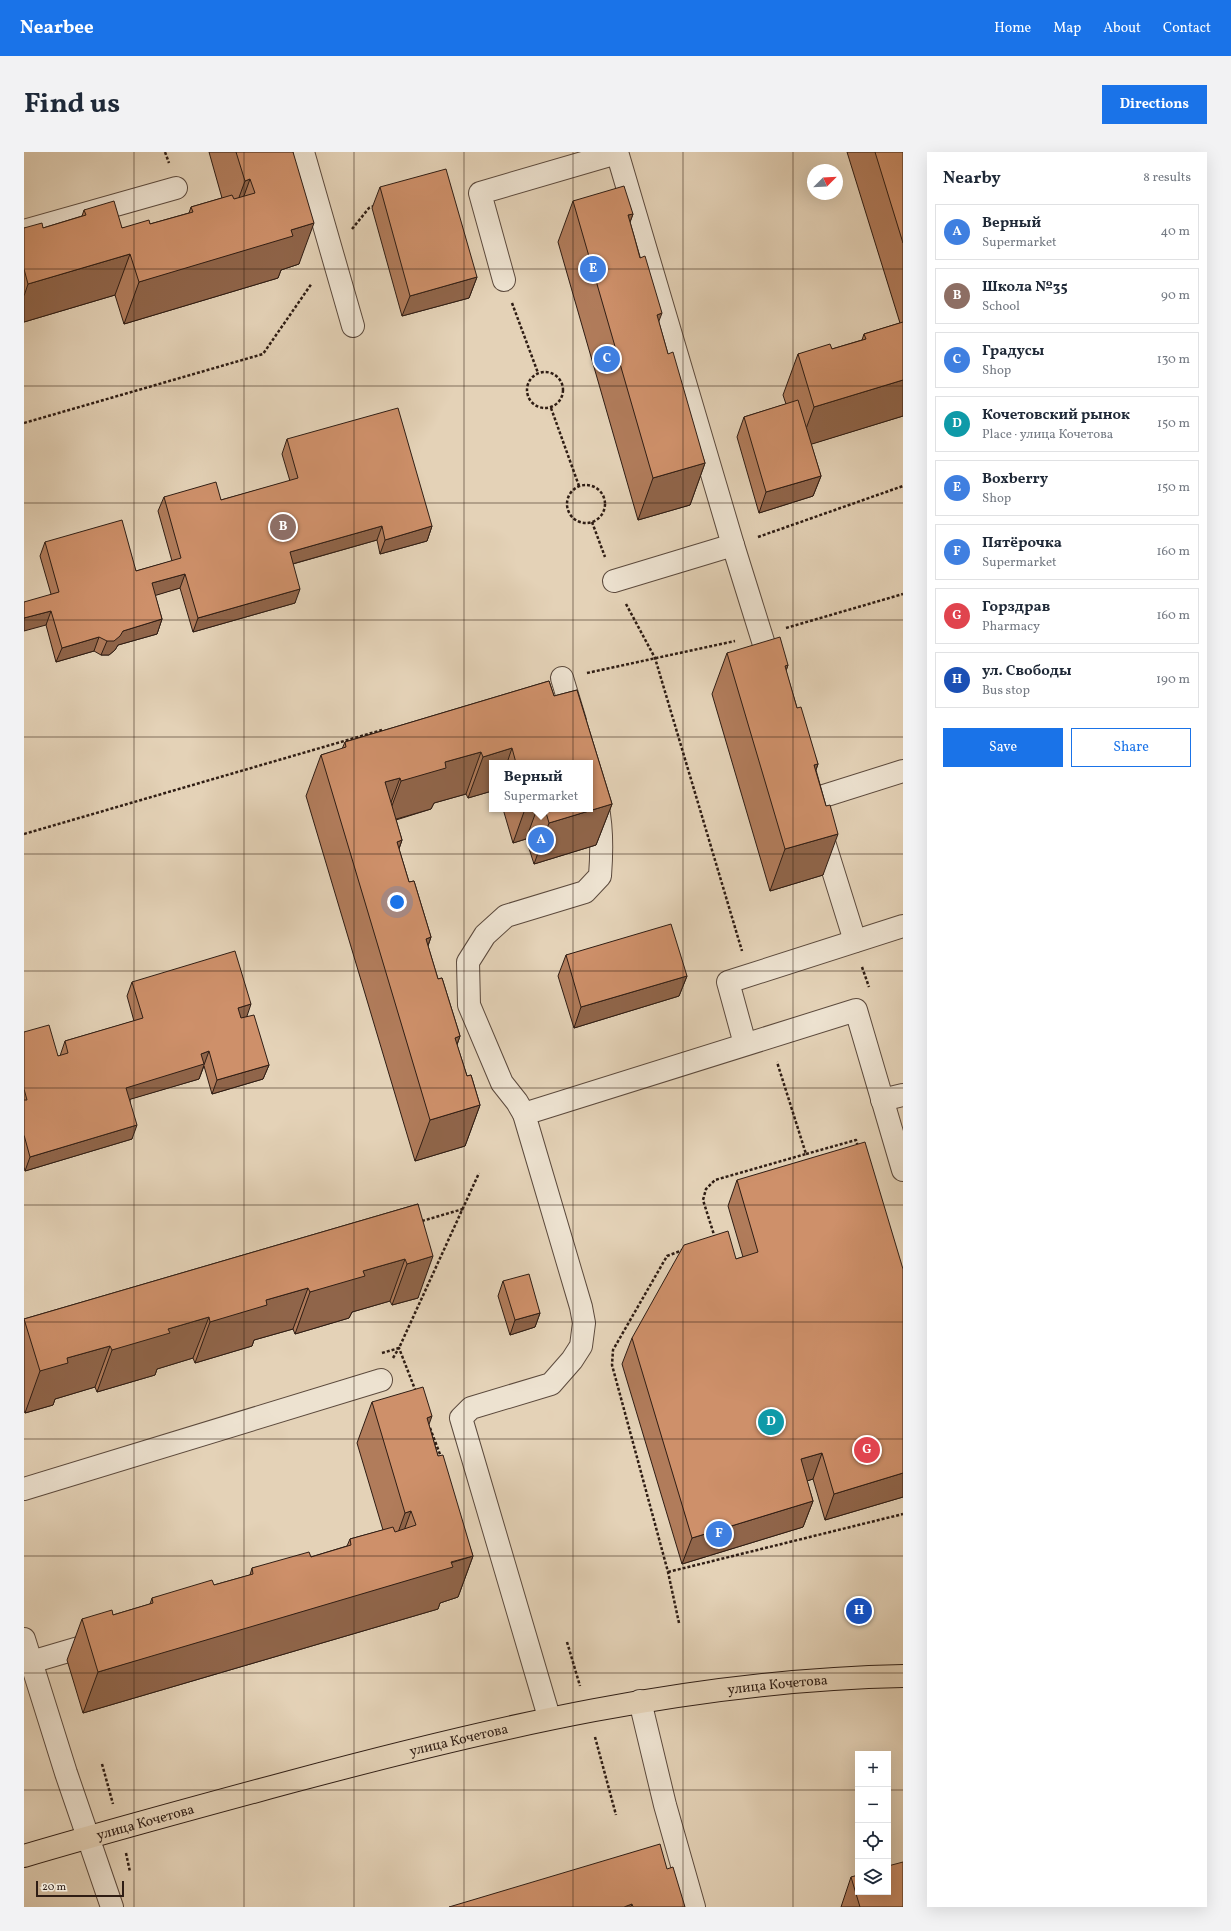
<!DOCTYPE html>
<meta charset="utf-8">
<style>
body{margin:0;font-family:Vollkorn,serif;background:#f2f2f3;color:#1f2937}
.controls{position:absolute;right:12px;bottom:12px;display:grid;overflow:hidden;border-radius:0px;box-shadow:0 4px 16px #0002}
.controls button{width:36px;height:36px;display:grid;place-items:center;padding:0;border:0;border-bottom:1px solid #e0e1e3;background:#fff;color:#1f2937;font:20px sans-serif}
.compass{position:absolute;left:783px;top:12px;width:36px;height:36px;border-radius:50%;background:#fff;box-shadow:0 4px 16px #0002;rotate:66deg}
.scale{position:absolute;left:12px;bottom:10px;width:88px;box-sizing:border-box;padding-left:4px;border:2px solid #2f1d14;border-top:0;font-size:11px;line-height:14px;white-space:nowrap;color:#2f1d14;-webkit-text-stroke:3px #ede2d0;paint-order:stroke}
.you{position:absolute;left:373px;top:750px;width:14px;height:14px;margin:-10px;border:3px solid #fff;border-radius:50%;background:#1a73e8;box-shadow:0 0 0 6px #1a73e833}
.badge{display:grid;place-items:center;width:26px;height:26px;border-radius:50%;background:#1a73e8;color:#fff;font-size:13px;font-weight:700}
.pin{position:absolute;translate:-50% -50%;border:2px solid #fff;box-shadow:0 1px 4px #0006}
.popup{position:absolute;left:465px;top:608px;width:104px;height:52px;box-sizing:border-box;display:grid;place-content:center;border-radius:0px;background:#fff;filter:drop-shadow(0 1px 3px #0005);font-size:13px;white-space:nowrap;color:#747a83}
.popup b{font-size:15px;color:#1f2937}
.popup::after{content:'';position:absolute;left:50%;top:100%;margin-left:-8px;border:8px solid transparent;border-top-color:#fff}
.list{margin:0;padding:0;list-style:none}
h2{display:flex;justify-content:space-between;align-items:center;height:52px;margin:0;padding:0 16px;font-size:17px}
h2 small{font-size:13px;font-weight:400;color:#747a83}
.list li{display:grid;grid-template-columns:26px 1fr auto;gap:12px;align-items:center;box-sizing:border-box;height:56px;margin:0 8px 8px;padding:0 8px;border:1px solid #e0e1e3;border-radius:0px}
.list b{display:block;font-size:15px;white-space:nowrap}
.list p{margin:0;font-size:13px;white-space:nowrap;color:#747a83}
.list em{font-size:13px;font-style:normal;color:#747a83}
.actions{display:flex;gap:8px;padding:12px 16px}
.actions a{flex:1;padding:9px 0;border:1px solid #1a73e8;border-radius:0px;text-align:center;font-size:14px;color:#1a73e8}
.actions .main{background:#1a73e8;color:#fff}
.icon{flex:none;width:22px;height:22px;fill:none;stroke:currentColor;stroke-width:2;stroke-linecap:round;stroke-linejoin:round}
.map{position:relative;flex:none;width:879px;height:1755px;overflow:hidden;border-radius:0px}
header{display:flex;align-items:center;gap:24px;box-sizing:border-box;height:56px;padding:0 20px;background:#1a73e8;color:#fff}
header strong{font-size:19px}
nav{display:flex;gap:22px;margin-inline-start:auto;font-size:14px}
.intro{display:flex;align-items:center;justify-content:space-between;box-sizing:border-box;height:96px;padding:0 24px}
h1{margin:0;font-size:28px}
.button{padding:10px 18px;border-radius:0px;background:#1a73e8;color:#fff;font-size:14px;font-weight:700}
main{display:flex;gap:24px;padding:0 24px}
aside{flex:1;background:#fff;border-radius:0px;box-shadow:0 4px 16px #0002}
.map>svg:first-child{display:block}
</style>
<header>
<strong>Nearbee</strong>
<nav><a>Home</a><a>Map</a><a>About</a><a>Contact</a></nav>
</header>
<div class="intro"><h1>Find us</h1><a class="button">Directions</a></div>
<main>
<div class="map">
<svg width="879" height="1755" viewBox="0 0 879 1755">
<rect width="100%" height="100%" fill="#e4d2b7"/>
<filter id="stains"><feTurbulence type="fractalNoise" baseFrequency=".005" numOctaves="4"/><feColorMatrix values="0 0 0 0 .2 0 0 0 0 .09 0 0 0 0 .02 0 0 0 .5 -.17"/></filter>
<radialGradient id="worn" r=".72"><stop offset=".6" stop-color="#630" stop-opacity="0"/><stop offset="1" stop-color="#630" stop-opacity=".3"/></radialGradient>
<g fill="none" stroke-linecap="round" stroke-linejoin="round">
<g stroke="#5c4a3d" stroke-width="24">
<g id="minor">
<path d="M279,0l50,174"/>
<path d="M593,0l116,393 39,125"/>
<path d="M0,79l152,-43"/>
<path d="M480,128l-24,-87 137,-40"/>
<path d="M590,429l119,-36"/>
<path d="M538,526l13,43"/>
<path d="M787,648l92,-29"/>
<path d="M796,677l35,112"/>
<path d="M721,892l-17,-62 175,-56"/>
<path d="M858,948l21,-5"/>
<path d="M500,962l-7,-12 -15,-19 -33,-78 -1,-43 17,-27 21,-19 79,-24 15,-16c3,-38 1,-65 -10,-102"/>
<path d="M0,1337l357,-109"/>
<path d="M0,1487l42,134 46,134"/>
<path d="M7,1510l68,-20"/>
<path d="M616,1549l25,104 29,102"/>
<path d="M525,1565l-88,-299 10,-10 80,-24 21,-24 9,-14 3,-23 -3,-16 -57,-193 332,-104 47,160"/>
</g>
</g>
<g stroke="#2f1d14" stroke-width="24">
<g id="major">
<path id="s1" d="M0,1704c88,-26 177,-50 266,-74 201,-54 404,-102 613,-106"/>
</g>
</g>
<g stroke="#2f1d14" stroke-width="2.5" stroke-dasharray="3 2" stroke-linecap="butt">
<path d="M141,0l4,11"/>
<path d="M328,77l17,-21 5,-2"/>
<path d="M488,151l26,70"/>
<circle cx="521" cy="238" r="18"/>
<path d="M527,256l28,78"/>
<path d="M0,271l239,-69 49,-71"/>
<circle cx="562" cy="352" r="19"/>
<path d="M568,370l13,35"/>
<path d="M734,385l145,-51"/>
<path d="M602,452l29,54 87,293"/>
<path d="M762,476l117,-34"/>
<path d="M563,521l148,-32"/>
<path d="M0,682l358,-104"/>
<path d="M838,815l7,20"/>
<path d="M782,1002l50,-14 2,7"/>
<path d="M398,1069l41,-12"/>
<path d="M691,1086l-12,-38 3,-11 9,-9 91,-26 -29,-92"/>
<path d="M358,1201l17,-5 80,-175"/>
<path d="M369,1206l6,-10 17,44"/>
<path d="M406,1276l11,29"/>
<path d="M644,1420l235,-58"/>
<path d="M655,1471l-11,-51 -56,-207 1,-15 54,-94 16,-6"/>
<path d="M543,1490l13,44"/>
<path d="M571,1585l21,78"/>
<path d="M78,1612l11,40"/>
<path d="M102,1701l4,19"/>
</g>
<use href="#minor" stroke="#ede2d0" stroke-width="22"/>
<use href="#major" stroke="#e4d2b7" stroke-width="22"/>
</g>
<g fill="#b17c5b" stroke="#2f1d14">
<path d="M185,0h84l6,112 -18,6 -3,8 -154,46 -9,-29 -91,27v-94h19l39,-12 2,-6 38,18 28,-4 39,-11 2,-6 31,-9z"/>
<path d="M823,0h56v264l-92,28 10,32 -8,20 -54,17 -22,-76 7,-20 42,-13 -3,-9 15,-41 34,-5 30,-9 2,-6 36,-11z"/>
<path d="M356,35l97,90 -8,21 -67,18 -30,-108z"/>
<path d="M549,49l60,13 -3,8 38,132 37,109 -15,42 -52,15 -80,-278z"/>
<path d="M263,287l145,87 -5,15 -47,13 -3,-14 -84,24 2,39 -102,29 -13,-44 -25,7 7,24 -5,15 -39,11 -3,5 -6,5h-8l-7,-4 -38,11 -10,-37 5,-31 -11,-38 5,-14 91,29 36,-10 -14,-50 6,-14 57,3 69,-19 -8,-27z"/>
<path d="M703,501l61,12 -2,6 11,37 21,56 -2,6 10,36 -3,69 -53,16 -58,-197z"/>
<path d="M525,529l5,15 23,-6 35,114 -16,41 -62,19 -8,-25 -13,4 -10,-34h87v-46h-98v28l-24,7 -2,-4 -32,9 -3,6 -35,11 6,20 -3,9 10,33 5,-1 17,56 -3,9 10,33 4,-1 18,58 -3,9 10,31 4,-1 9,30 -15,41 -50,15 -109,-365 15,-41 21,-6 3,-7z"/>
<path d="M542,803l121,21 -8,20 -105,32 -16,-52z"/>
<path d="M108,830l114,35 23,48 -6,14 -51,15 -8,-28 -5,13 -69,20 2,40 -107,32 -1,-4v-135l34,24h2l5,-15 69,-20 -7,-25z"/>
<path d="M713,1028l166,89v228l-78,23 -12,-41 -6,2 6,20 -10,26 -121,37 -60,-200 10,-26 104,-79 7,-2 -15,-51z"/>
<path d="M394,1052v94l-26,7 -2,-4 -38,11 -3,6 -54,16 -2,-5 -39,11 -2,6 -57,17 -2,-5 -36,11 -2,6 -58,17 -2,-5 -40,12 -2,6 -28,8 -1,-2v-92z"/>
<path d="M479,1129l37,32 -5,14 -25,8 -12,-39z"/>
<path d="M348,1250l57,23 9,31 35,100 -15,41 -18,6 -2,6 -355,104 -16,-53 15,-41 31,-4 37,-11 2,-6 62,-13 36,-10 2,-7 59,-11 36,-11 3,-7 33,-9 -26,-87z"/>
<path d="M827,1725l52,30h-62z"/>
</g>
<g fill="#90654a" stroke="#2f1d14">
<path d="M226,27l-15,42 -5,1 15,-41z"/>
<path d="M609,62l-15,41 10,-40z"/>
<path d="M290,71l-15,41 -18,6 -3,8 -154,46 15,-42 152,-52z"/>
<path d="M106,102l-15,41 -91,27v-26l4,-12z"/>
<path d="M453,125l-8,21 -67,18 8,-20z"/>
<path d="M638,161l-16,42 11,-40z"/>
<path d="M879,228v36l-104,32 15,-41z"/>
<path d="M681,311l-15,42 -52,15 15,-42z"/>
<path d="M797,324l-8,20 -54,17 7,-21z"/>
<path d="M358,374l-5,14 -92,26 5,-14z"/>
<path d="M408,374l-5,15 -47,13 5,-14z"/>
<path d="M161,422l-5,14 -33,10 5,-15z"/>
<path d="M276,437l-5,14 -102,29 5,-14z"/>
<path d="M27,459l-5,14 -22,6v-13z"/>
<path d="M138,467l-5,15 -39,11 -3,5 -6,5h-8l6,-14 16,-10z"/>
<path d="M75,485l-5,14 -38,11 6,-14z"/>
<path d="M764,513l-15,42 12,-41z"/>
<path d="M488,596l-5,15h-15v28l-24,7 15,-41z"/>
<path d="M457,600l-15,42 -32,9 -3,6 -45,13 15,-41 44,-19z"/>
<path d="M794,612l-16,42 12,-41z"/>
<path d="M376,626l-15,41v-37z"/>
<path d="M588,652l-16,41 -62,19 15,-41z"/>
<path d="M501,657h12l-11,30 -13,4z"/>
<path d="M814,682l-15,41 -53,16 15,-42z"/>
<path d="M378,688l-15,42 10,-40z"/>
<path d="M407,785l-15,42 10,-40z"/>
<path d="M663,824l-8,20 -105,32 7,-21z"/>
<path d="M227,852l-5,15 -13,3 5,-14z"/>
<path d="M436,884l-15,42 10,-40z"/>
<path d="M185,899l-10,28 -78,23 5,-14 75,-34z"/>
<path d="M245,913l-6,14 -51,15 5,-14z"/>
<path d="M456,953l-15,41 -50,15 15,-41z"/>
<path d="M113,973l-5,14 -107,32 5,-14z"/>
<path d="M409,1104l-15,42 -26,7 15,-41z"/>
<path d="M381,1107l-15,42 -38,11 -3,6 -54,16 15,-42 53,-21z"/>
<path d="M284,1136l-15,41 -39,11 -2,6 -57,17 15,-41 56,-22z"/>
<path d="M516,1161l-5,14 -25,8 5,-15z"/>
<path d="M185,1165l-16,41 -36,11 -2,6 -58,17 15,-42 56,-21z"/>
<path d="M86,1194l-15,41 -40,12 -2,6 -28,8 15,-42 27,-13z"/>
<path d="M408,1264l-15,42 10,-40z"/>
<path d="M798,1301l-9,26 -22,7 10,-27z"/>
<path d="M879,1321v24l-78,23 9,-26z"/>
<path d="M789,1349l-10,26 -121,37 10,-26z"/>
<path d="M387,1359l-15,42 -6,2 15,-42z"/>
<path d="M449,1404l-15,41 -18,6 -2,6 -355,104 15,-41z"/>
<path d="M608,1752l-1,3h-7z"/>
</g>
<g fill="#ce906a" stroke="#2f1d14">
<path d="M212,0h57l21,71 -23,7 2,6 -154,46 -9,-28 -102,30 -4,-15v-41l18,-5 1,5 43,-13 -2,-5 30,-9 8,27 27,-8 1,4 43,-12 -2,-5 41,-12 2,4 21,-6 -5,-14 -5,2z"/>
<path d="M851,0h28v91z"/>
<path d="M422,17l31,108 -67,19 -30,-109z"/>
<path d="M600,34l9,28 -5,1 6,21 6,22 5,-2 17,57 -5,2 11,39 5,-2 32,111 -52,15 -80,-277z"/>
<path d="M879,170v58l-89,27 -16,-53 32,-10 2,5 34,-10 -2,-5z"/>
<path d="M774,248l23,76 -55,16 -22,-75z"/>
<path d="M374,256l34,118 -47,14 -3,-14 -92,26 10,37 -102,29 -13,-44 -33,9 10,36 -39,12 -3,5 -6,5h-7l-8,-4 -37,11 -11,-37 -27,7v-16l35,-10 -14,-50 77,-22 14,51 45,-13 -17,-61 52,-15 5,18 77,-22 -11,-39z"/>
<path d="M756,485l8,28 -3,1 12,42 4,-1 17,57 -4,1 12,41 4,-1 8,29 -53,15 -58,-196z"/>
<path d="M525,529l5,15 23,-6 35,114 -63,19 -4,-14h45v-46h-74l-4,-15 -29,9 -2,-5 -36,10 1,6 -45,13 -1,-3 -15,4 17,58 -5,2 12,40 5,-1 17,56 -5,2 12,40 4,-1 18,58 -5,2 12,38 4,-1 9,30 -50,15 -109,-365 25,-8 -1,-5z"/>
<path d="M647,772l16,52 -106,31 -15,-52z"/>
<path d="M211,799l16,53 -13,4 3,10 13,-3 15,50 -52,15 -8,-29 -8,3 3,10 -78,24 11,37 -107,32 -6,-22v-35h3l-3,-11v-57l25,-7 9,31 10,-3 -3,-12 78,-23 -11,-36z"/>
<path d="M841,990l38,127v204l-69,21 -12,-41 -21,6 12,42 -121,37 -60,-200 52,-93 44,-14 8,28 22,-7 -21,-72z"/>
<path d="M394,1052l15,52 -26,8 -2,-5 -42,12 2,5 -55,16 -2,-4 -42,12 1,5 -57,17 -1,-5 -41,12 2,4 -58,17 -2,-4 -43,12 1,5 -28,8 -16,-52z"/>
<path d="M505,1122l11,39 -25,7 -12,-39z"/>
<path d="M399,1235l9,29 -5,2 11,38 5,-1 30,101 -22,6 2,5 -355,105 -16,-53 30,-9 1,5 40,-12 -1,-5 60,-18 2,5 39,-11 -1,-6 57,-16 2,5 40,-12 -1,-6 43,-12 2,5 21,-7 -5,-14 -6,2 -33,-111z"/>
<path d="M636,1692l7,25 6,-2 12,40h-52l-1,-3 -8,3h-175z"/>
<path d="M879,1710v45h-43l-9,-30 7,-2v17h30v-26z"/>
</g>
<path fill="none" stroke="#2f1d14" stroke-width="1" stroke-opacity="0.55" d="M110,0v1755M220,0v1755M330,0v1755M440,0v1755M549,0v1755M659,0v1755M769,0v1755M0,117h879M0,234h879M0,351h879M0,468h879M0,585h879M0,702h879M0,819h879M0,936h879M0,1053h879M0,1170h879M0,1287h879M0,1404h879M0,1521h879M0,1638h834M864,1638h15"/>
<g text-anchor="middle" stroke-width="3.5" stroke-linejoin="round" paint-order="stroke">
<g font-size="14" fill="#2f1d14" stroke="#ede2d0">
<text dy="5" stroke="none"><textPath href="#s1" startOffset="774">улица Кочетова</textPath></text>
<text dy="5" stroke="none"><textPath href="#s1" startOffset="450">улица Кочетова</textPath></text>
<text dy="5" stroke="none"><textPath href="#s1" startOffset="126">улица Кочетова</textPath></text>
</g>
</g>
<rect width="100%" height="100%" filter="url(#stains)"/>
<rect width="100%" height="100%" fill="url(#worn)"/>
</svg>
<div class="controls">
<button>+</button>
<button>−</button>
<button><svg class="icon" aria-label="locate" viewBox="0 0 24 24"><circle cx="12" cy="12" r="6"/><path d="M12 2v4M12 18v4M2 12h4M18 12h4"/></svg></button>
<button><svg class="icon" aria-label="layers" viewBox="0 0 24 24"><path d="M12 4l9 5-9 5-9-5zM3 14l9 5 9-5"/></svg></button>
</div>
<svg class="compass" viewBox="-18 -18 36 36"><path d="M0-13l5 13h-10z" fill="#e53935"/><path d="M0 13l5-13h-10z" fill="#747a83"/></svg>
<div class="scale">20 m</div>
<div class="you"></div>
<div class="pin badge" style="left:517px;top:688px;background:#3f7fe0">A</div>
<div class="popup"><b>Верный</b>Supermarket</div>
<div class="pin badge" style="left:259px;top:375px;background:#8d6e63">B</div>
<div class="pin badge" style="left:583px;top:207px;background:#3f7fe0">C</div>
<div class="pin badge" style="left:747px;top:1270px;background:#0f9aa8">D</div>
<div class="pin badge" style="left:569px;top:117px;background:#3f7fe0">E</div>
<div class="pin badge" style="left:695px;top:1382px;background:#3f7fe0">F</div>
<div class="pin badge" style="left:843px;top:1298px;background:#e0444e">G</div>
<div class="pin badge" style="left:835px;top:1459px;background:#1a4fb4">H</div>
</div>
<aside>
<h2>Nearby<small>8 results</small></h2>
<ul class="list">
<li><span class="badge" style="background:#3f7fe0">A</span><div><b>Верный</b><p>Supermarket</p></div><em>40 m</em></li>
<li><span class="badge" style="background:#8d6e63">B</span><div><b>Школа №35</b><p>School</p></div><em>90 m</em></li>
<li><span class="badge" style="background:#3f7fe0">C</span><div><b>Градусы</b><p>Shop</p></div><em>130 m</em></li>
<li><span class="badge" style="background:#0f9aa8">D</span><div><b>Кочетовский рынок</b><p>Place · улица Кочетова</p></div><em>150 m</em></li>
<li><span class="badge" style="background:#3f7fe0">E</span><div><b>Boxberry</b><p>Shop</p></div><em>150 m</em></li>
<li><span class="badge" style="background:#3f7fe0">F</span><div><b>Пятёрочка</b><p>Supermarket</p></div><em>160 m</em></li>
<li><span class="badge" style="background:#e0444e">G</span><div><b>Горздрав</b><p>Pharmacy</p></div><em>160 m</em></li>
<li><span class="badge" style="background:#1a4fb4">H</span><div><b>ул. Свободы</b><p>Bus stop</p></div><em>190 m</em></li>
</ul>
<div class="actions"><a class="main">Save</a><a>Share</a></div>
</aside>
</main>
